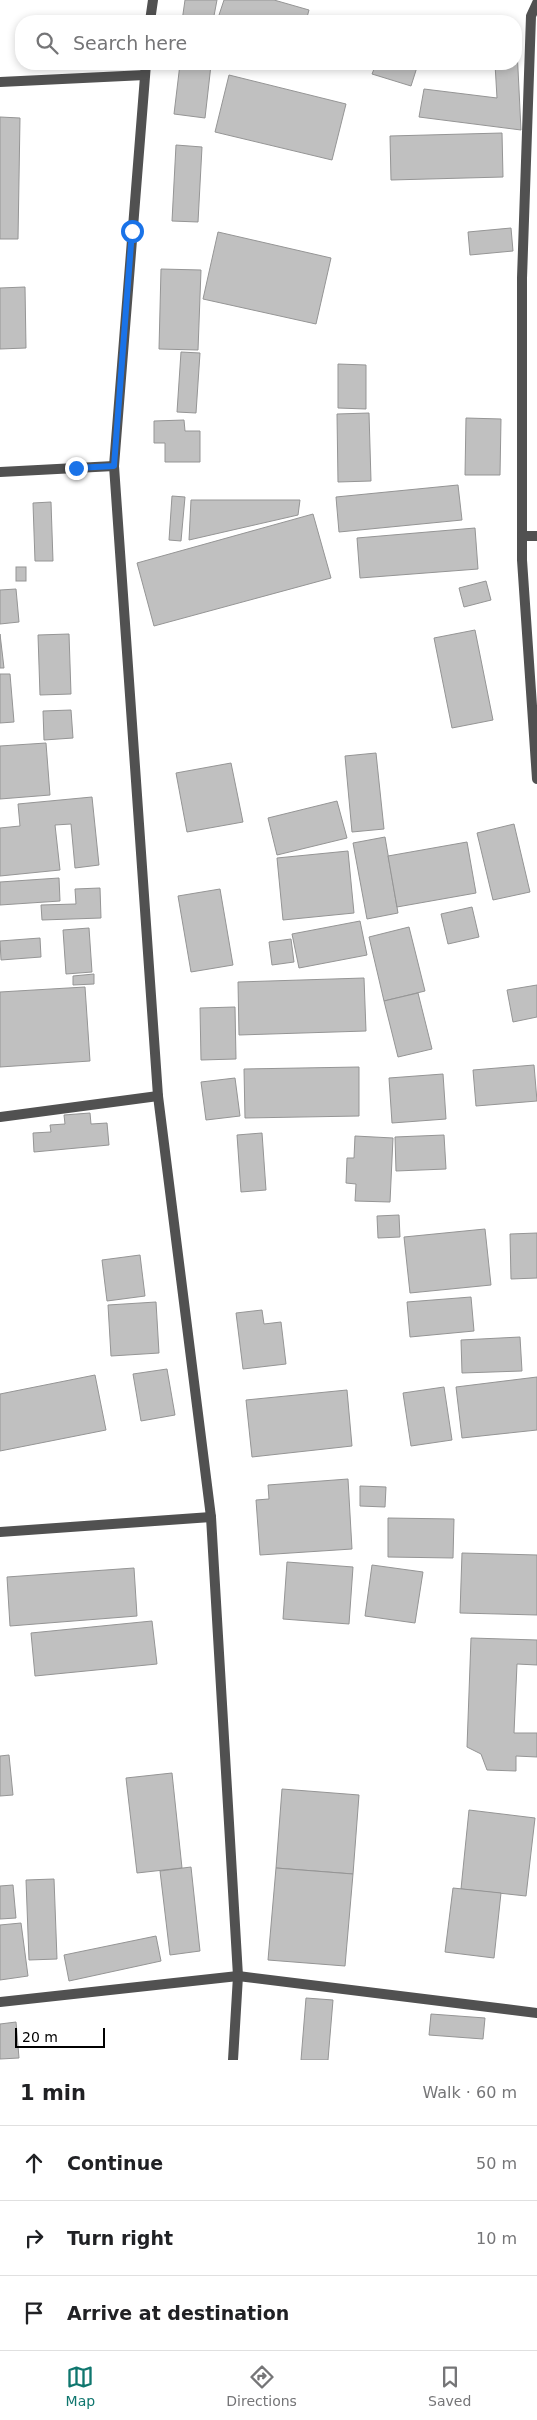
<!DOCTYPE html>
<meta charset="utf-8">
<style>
body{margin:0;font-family:"DejaVu Sans",sans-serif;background:#f2f2f2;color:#202124}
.scale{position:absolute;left:15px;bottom:12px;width:90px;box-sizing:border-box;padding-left:5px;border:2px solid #000;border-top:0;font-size:14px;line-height:18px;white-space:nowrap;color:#000;-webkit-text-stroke:4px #fff;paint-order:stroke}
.stop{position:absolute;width:15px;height:15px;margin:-11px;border:4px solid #1a73e8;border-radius:50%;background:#fff}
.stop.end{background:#1a73e8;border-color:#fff;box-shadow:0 1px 5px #0008}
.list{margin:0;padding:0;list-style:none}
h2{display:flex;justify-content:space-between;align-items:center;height:65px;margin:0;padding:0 20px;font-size:21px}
h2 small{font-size:16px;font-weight:400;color:#757577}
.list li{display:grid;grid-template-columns:32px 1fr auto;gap:15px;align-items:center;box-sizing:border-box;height:75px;padding:0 20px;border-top:1px solid #e0e0e0}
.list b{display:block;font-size:19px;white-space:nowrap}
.list em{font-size:16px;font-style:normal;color:#757577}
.icon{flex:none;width:28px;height:28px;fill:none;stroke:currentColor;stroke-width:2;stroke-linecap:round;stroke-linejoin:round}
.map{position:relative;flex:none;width:537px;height:2060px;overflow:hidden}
.search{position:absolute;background:#fff;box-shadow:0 2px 8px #0003;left:15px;right:15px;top:15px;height:55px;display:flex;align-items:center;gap:12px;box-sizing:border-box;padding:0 18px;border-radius:20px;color:#757577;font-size:19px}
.sheet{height:290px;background:#fff}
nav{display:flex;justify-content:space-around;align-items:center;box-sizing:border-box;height:70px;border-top:1px solid #e0e0e0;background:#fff;font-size:14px;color:#757577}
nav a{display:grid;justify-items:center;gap:2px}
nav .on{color:#0f766e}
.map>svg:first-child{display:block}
</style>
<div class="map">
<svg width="537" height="2060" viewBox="0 0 537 2060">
<rect width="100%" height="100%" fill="#fff"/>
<g fill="#c0c0c0" stroke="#959595">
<path d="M185,0h32l-4,21h-31z"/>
<path d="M224,0h50l35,10 -3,11h-89z"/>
<path d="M517,49l4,81 -102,-13 5,-28 73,9 -2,-34h21z"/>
<path d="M180,64h48l-1,2 -16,-1 -6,53 -31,-4z"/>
<path d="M376,64h42l-7,22 -39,-12z"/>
<path d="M229,75l117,29 -14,56 -117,-28z"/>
<path d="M0,117l20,1 -2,121h-18z"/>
<path d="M502,133l1,44 -112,3 -1,-44z"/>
<path d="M176,145l26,2 -4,75 -26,-1z"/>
<path d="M511,228l2,23 -43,4 -2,-23z"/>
<path d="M218,232l113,26 -15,66 -113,-25z"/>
<path d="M161,269l40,1 -3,80 -39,-1z"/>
<path d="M25,287l1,61 -26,1v-61z"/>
<path d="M181,352l19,1 -4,60 -19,-1z"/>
<path d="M338,364l28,1v44l-28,-1z"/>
<path d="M369,413l2,68 -33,1 -1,-68z"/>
<path d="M466,418l35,1 -1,56h-35z"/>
<path d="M184,420l1,11h15v31h-35v-19h-11v-22z"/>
<path d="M458,485l4,35 -123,12 -3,-35z"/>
<path d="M172,496l13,1 -4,44 -12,-1z"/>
<path d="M191,500h109l-2,15 -109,25z"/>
<path d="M51,502l2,59h-18l-2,-58z"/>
<path d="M313,514l18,64 -177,48 -17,-63z"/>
<path d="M475,528l3,41 -118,9 -3,-40z"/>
<rect x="16" y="567" width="10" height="14"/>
<path d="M486,581l5,19 -27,7 -5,-19z"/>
<path d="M16,589l3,33 -19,2v-34z"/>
<path d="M475,630l18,90 -41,8 -18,-90z"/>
<path d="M0,634l4,34h-4z"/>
<path d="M69,634l2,60 -31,1 -2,-60z"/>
<path d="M0,674h10l4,48 -14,1z"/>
<path d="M71,710l2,28 -29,2 -1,-29z"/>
<path d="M46,743l4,52 -50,4v-53z"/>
<path d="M376,753l8,76 -32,3 -7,-76z"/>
<path d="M231,763l12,59 -56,10 -11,-59z"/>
<path d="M92,797l7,68 -24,3 -4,-44 -16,1 5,45 -60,6v-48l20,-2 -2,-22z"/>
<path d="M337,801l10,37 -70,17 -9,-37z"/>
<path d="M514,824l16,68 -37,8 -16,-67z"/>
<path d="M385,837l13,76 -31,6 -14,-76z"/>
<path d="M467,842l9,51 -79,14 -9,-51z"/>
<path d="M348,851l6,62 -71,7 -6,-62z"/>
<path d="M59,878l1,23 -60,4v-23z"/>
<path d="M100,888l1,30 -59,2 -1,-15 35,-1 -1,-15z"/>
<path d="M220,889l13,76 -42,7 -13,-76z"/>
<path d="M472,907l7,30 -31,7 -7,-30z"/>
<path d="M360,921l7,34 -68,13 -7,-34z"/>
<path d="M409,927l16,64 -41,10 -15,-64z"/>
<path d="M89,928l3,44 -26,2 -3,-44z"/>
<path d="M40,938l1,19 -40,3 -1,-19z"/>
<path d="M291,939l3,23 -22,3 -3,-23z"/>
<path d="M94,974v10l-21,1v-9z"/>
<path d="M364,978l2,53 -127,4 -1,-53z"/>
<path d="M537,985v32l-24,5 -6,-32z"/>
<path d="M85,987l5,74 -90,6v-75z"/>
<path d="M418,993l14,56 -34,8 -14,-56z"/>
<path d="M235,1007l1,52 -35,1 -1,-52z"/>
<path d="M534,1065l3,36 -61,5 -3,-36z"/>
<path d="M359,1067v49l-114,2 -1,-49z"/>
<path d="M443,1074l3,45 -54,4 -3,-45z"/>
<path d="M235,1078l5,38 -34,4 -5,-38z"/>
<path d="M90,1113l1,11 16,-1 2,22 -75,7 -1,-19 18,-1 -1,-7 15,-1 -1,-9z"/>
<path d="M262,1133l4,57 -25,2 -4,-57z"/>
<path d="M444,1135l2,34 -50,2 -1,-34z"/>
<path d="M355,1136l38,2 -3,64 -35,-1 1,-17 -10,-1 1,-25h7z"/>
<path d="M399,1215l1,22 -22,1 -1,-22z"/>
<path d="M485,1229l6,56 -81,8 -6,-56z"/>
<path d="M537,1233v45l-26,1 -1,-45z"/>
<path d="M140,1255l5,41 -38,5 -5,-41z"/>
<path d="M471,1297l3,34 -64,6 -3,-35z"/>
<path d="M156,1302l3,51 -48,3 -3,-51z"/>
<path d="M262,1310l2,14 17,-2 5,42 -43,5 -7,-56z"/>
<path d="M520,1337l2,34 -60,2 -1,-33z"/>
<path d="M167,1369l8,46 -34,6 -8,-47z"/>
<path d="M95,1375l11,55 -106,21v-57z"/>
<path d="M537,1377v53l-75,8 -6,-51z"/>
<path d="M444,1387l8,53 -41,6 -8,-53z"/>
<path d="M347,1390l5,56 -100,11 -6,-57z"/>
<path d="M348,1479l4,70 -92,6 -4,-55 13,-1 -1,-14z"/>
<path d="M360,1486l26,1 -1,20 -25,-1z"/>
<path d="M388,1518l66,1 -1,39 -65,-1z"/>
<path d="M462,1553l75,2v60l-77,-2z"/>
<path d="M287,1562l66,5 -4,57 -66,-5z"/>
<path d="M372,1565l51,7 -8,51 -50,-7z"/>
<path d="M134,1568l3,48 -127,10 -3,-49z"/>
<path d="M152,1621l5,43 -122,12 -4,-43z"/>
<path d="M471,1638l66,2v25l-20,-1 -3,69h23v24l-21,-1v15l-29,-1 -6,-16 -14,-7z"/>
<path d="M9,1755l4,40 -13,1v-40z"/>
<path d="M172,1773l10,95 -45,5 -11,-95z"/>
<path d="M282,1789l77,6 -6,79 -77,-6z"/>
<path d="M469,1810l66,8 -9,78 -65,-7z"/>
<path d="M191,1867l9,84 -30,4 -10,-84z"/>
<path d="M276,1868l77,6 -8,92 -77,-6z"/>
<path d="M54,1879l3,80 -28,1 -3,-80z"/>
<path d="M13,1885l3,33 -16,1v-33z"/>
<path d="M453,1888l48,5 -7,65 -49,-6z"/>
<path d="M21,1923l7,53 -28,4v-55z"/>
<path d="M156,1936l5,25 -92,20 -5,-26z"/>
<path d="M306,1998l27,2 -5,60h-27z"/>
<path d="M431,2014l54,4 -2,21 -54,-4z"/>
<path d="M16,2022l3,36 -19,1v-35z"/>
</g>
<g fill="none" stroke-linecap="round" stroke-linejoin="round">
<g stroke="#515151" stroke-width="10">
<path d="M537,3l-6,13 -9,262v282l15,219"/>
<path d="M150,21l3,-21"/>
<path d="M146,64l-32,402 44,630 53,421 27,459 -5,84"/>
<path d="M0,82l145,-7"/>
<path d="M0,472l114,-6"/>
<path d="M522,536h15"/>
<path d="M0,1117l158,-21"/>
<path d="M0,1532l211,-15"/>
<path d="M0,2002l238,-26 299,37"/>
</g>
</g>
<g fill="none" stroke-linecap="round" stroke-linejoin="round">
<path stroke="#1a73e8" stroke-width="6" d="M76,468l38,-2 18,-235"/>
</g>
</svg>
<div class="scale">20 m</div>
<div class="stop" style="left:132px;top:231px"></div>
<div class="stop end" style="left:76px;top:468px"></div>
<div class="search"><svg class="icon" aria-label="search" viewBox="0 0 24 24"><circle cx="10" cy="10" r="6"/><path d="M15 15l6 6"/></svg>Search here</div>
</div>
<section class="sheet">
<h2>1 min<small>Walk · 60 m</small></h2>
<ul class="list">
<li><svg class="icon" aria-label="ahead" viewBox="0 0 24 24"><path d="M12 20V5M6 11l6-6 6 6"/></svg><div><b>Continue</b></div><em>50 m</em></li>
<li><svg class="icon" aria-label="right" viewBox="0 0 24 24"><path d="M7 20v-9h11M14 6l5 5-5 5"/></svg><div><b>Turn right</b></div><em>10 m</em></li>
<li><svg class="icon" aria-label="arrive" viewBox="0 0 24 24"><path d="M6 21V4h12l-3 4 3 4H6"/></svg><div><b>Arrive at destination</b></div></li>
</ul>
</section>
<nav>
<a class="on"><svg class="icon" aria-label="map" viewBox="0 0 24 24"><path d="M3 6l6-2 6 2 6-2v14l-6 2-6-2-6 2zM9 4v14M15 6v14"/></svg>Map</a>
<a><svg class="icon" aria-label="directions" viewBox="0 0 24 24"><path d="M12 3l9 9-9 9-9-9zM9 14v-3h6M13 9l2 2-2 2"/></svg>Directions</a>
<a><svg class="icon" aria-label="saved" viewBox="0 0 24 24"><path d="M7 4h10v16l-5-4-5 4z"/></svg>Saved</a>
</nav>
